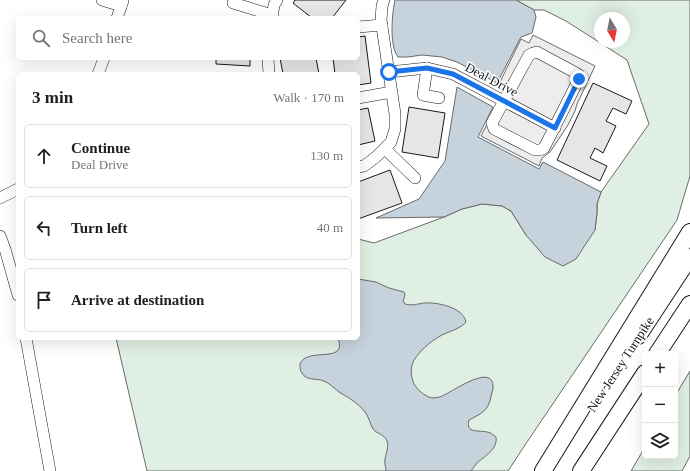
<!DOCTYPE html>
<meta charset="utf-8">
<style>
body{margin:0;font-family:"Times New Roman",serif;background:#f6f6f6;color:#202124}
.controls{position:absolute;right:12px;bottom:12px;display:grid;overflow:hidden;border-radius:6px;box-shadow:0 4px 16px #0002}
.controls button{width:36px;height:36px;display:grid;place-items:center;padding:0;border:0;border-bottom:1px solid #e0e0e0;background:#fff;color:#202124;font:20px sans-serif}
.compass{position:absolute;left:594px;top:12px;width:36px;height:36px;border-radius:50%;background:#fff;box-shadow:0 4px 16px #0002;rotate:170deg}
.stop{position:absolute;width:12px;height:12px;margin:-9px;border:3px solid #1a73e8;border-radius:50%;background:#fff}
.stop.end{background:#1a73e8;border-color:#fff;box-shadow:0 1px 4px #0008}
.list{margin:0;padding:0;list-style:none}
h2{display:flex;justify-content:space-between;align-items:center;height:52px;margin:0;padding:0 16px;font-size:17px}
h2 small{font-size:13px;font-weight:400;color:#757577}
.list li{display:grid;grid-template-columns:26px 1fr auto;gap:12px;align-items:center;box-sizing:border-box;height:64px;margin:0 8px 8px;padding:0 8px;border:1px solid #e0e0e0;border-radius:6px}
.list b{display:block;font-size:15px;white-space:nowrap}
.list p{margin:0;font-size:13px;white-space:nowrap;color:#757577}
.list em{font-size:13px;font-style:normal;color:#757577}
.icon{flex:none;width:22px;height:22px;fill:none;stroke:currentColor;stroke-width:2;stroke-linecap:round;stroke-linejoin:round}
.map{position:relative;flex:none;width:690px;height:471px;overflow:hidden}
.search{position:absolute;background:#fff;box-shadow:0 4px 16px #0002;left:16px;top:16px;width:344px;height:44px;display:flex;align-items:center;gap:10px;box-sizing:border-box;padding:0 14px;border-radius:6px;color:#757577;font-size:15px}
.panel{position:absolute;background:#fff;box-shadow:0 4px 16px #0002;left:16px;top:72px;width:344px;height:268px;border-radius:6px}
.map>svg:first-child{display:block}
</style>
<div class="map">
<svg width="690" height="471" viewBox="0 0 690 471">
<rect width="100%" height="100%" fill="#fff"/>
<g fill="#e0efe3" stroke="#6a6a6a" fill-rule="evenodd">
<path d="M516,0h174v176l-13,44 -152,225 -17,26h-361l-31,-133h242v-99l16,4 70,-26 18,-8 20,-5 20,2 9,5 15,24 69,-5 2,-17v-9l4,-12 48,-68 -22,-64 -61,-39 -22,-11h-10zM600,18h24v24h-24z"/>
<path d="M690,371v85l-8,15h-51l14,-24v9h30v-60z"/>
</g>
<path fill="#ededed" stroke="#6a6a6a" d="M533,35l62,31 -18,38 -2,7 -7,14 -18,27 -8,6 -3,8 -58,-30 26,-51 -7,-3 21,-43 8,4z"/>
<g fill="#c6d2dc" stroke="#6a6a6a">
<path d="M395,0h121l18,10 2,7 -4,16 -11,4 -24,46 -40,-21 -15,-5 -20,-2 -14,2h-10c-9,-12 -6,-43 -3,-57z"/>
<path d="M457,87l36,20 -15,30 61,32 4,-7 58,30 -4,12v9l-2,17 -19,29 -13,7 -18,-9 -19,-22 -15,-24 -9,-5 -20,-2 -20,5 -18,8 -68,1 43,-19 26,-38z"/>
<path d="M358,279l18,3 13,6 11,3 4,1 1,3 -2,6 2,3c7,2 12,0 19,-1 13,-1 39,4 42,19 -6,7 -16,9 -24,13 -10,5 -27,19 -30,30 -2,7 0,18 5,23 3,4 10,9 15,10 4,0 9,-1 12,-3 8,-3 48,-32 49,-9 1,3 -2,7 -2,11 -3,15 -11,17 -22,23 -4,14 11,10 18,12 4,0 6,3 9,5 2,12 -11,19 -19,26 -2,3 -4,5 -6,8h-85c0,-4 -2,-8 -1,-12 1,-6 4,-12 2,-18 -3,-7 -10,-7 -14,-12 -3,-5 -4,-12 -8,-17 -7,-9 -16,-14 -26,-20 -5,-4 -10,-9 -15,-11 -7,-3 -18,0 -22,-8 -2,-2 -2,-6 -2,-9 7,-18 48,1 38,-26h20z"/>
</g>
<g fill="#e6e6e6" stroke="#1a1a1a">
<path d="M295,0h51l-14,18h-20l-19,-15z"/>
<path d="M365,36l6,47 -13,2v-11h-23l-2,-16h25v-21z"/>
<path d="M216,58h34v8l-34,-2z"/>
<path d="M280,58h36l3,16h-36z"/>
<path d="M593,83l39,18 -6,13 -13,-6 -7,13 10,5 -13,27 -8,-5 -5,10 17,8 -7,15 -43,-21z"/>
<path d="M409,107l36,6 -7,45 -36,-6z"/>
<path d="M368,108l7,33 -17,4v-35z"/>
<path d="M390,170l12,33 -44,16v-37z"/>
</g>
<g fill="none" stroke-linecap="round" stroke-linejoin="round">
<g stroke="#1a1a1a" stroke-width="12">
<g id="minor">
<path d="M102,0l19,6"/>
<path d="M233,3l39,12"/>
<path d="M117,18l6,-17"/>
<path d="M272,18l2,-13 3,-5"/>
<path d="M358,27l24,-2"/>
<path d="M537,52l39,21 3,2v4l-35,69 -4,2h-5l-41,-21 -2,-6 37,-68 4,-2z"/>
<path d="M268,58l1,16"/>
<path d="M427,68l-4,27 16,3"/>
<path d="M389,72l38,-4 26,6 102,54"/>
<path d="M98,74l6,-16"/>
<path d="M358,98l34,-6"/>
<path d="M385,149l30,29"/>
<path d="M358,167l6,-1 12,-9 15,-15 4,-13v-15l-14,-94 1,-14 2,-6"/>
<path d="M0,198l18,-9"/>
<path d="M0,236l5,13 13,46"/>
<path d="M26,338l24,133"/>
</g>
</g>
<g stroke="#1a1a1a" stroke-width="18">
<g id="highway">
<path d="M638,336l52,-79"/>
<path d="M657,354l33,-50"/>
<path d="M543,471l147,-239"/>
<path d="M581,471l64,-98"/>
</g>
</g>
<use href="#minor" stroke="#fff" stroke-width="11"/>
<use href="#highway" stroke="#fff" stroke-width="16"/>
</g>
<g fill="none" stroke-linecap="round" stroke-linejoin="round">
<path stroke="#1a73e8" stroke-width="5" d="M389,72l38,-4 26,6 102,54 24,-49"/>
</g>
<g text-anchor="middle" stroke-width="3" stroke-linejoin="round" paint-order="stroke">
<g font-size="13" fill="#1a1a1a" stroke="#fff">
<text transform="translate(492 79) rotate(28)" y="5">Deal Drive</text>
<text transform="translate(620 364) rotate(-57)" y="5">New Jersey Turnpike</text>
</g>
</g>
</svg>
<div class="controls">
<button>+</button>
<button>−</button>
<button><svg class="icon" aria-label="layers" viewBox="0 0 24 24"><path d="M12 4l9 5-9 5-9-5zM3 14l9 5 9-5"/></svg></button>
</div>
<svg class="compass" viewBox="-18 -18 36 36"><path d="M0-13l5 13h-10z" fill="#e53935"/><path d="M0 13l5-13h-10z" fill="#757577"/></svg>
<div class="stop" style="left:389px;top:72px"></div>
<div class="stop end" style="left:579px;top:79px"></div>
<div class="search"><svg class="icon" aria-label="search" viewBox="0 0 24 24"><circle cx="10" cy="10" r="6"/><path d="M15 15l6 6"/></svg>Search here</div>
<section class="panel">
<h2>3 min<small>Walk · 170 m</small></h2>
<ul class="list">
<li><svg class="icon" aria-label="ahead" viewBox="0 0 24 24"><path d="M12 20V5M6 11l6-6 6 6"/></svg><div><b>Continue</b><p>Deal Drive</p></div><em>130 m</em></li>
<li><svg class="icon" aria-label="left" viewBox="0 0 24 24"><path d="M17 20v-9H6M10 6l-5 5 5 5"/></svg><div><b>Turn left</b></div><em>40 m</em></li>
<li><svg class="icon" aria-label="arrive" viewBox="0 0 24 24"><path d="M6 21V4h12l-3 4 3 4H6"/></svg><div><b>Arrive at destination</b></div></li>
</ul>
</section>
</div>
